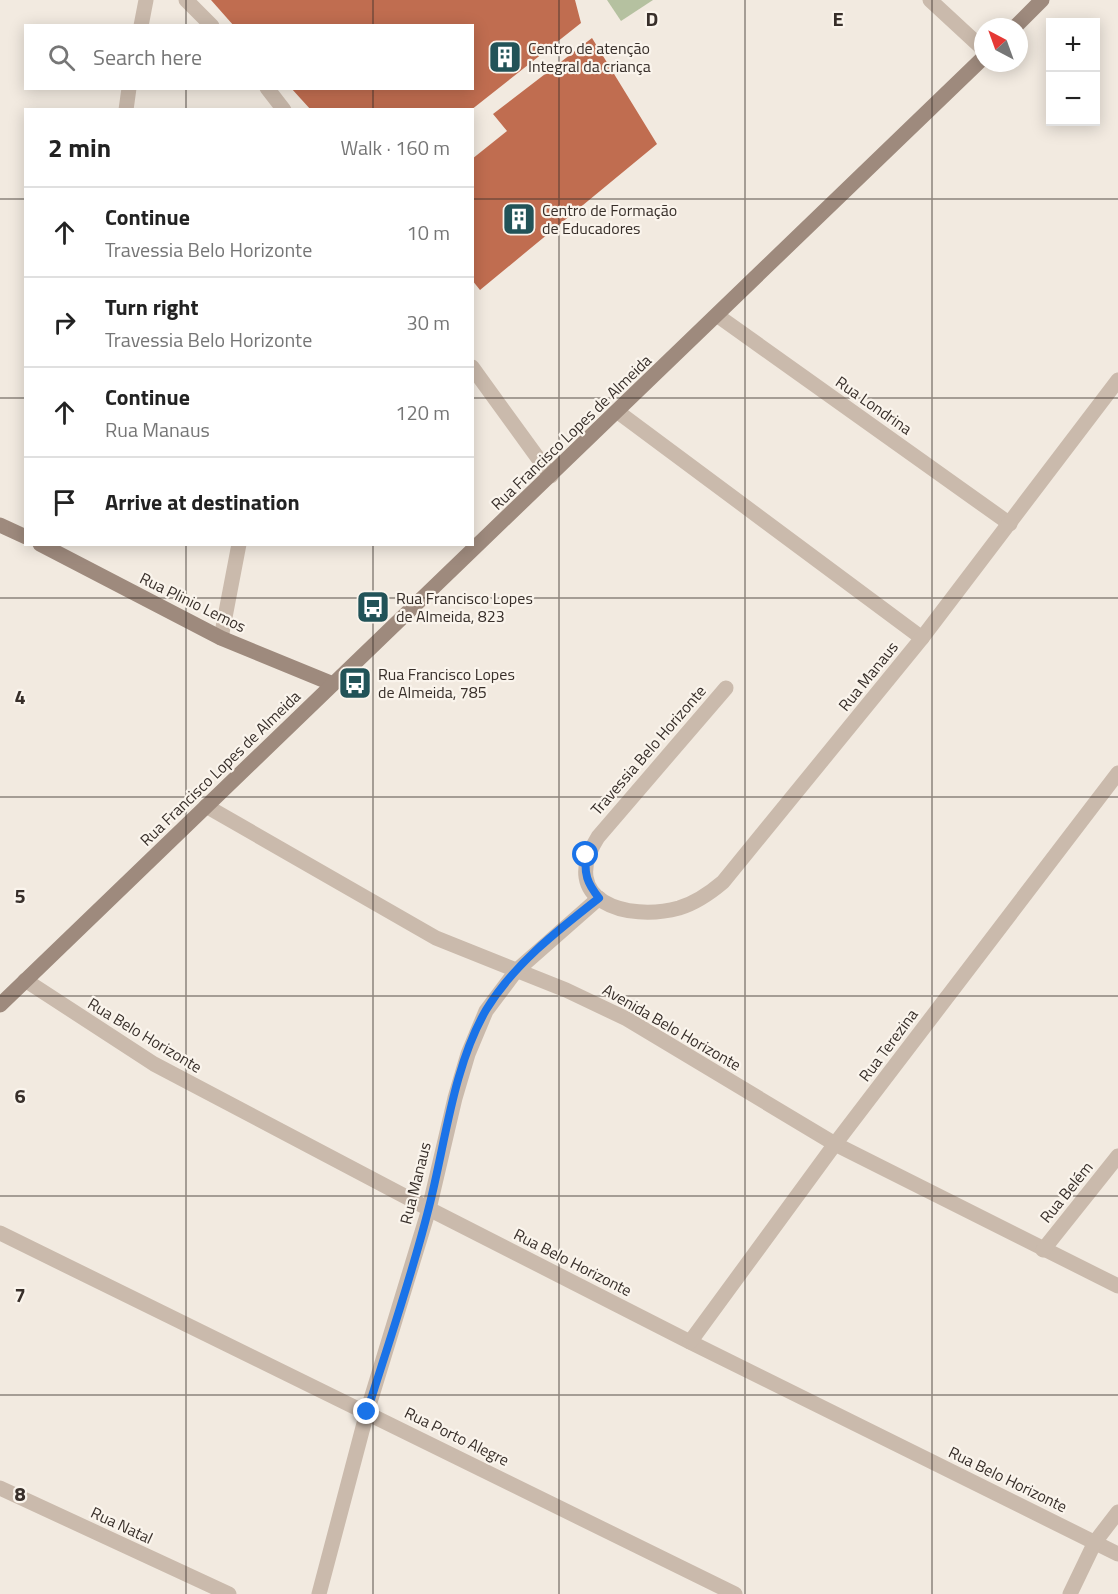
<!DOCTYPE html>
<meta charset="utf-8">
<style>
body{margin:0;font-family:"Titillium Web",sans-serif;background:#f2f2f2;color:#222}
.controls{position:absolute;right:18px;top:18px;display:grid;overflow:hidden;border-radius:0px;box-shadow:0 3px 15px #0003}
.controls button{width:54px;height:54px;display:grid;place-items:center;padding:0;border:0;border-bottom:2px solid #e0e0e0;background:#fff;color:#222;font:30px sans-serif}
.compass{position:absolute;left:974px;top:18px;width:54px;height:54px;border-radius:50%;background:#fff;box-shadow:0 3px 15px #0003;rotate:319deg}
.stop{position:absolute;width:18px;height:18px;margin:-14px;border:4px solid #1a73e8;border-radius:50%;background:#fff}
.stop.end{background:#1a73e8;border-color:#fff;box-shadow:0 2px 6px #0008}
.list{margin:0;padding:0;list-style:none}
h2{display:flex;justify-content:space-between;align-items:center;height:78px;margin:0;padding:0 24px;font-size:26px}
h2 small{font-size:20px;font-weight:400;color:#767676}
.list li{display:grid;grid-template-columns:39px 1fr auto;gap:18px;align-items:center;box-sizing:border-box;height:90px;padding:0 24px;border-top:2px solid #e0e0e0}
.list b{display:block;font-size:22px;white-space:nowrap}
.list p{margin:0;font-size:20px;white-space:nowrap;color:#767676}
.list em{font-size:20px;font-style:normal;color:#767676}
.icon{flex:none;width:33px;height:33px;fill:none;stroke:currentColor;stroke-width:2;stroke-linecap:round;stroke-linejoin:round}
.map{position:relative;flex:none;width:1118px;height:1594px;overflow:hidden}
.search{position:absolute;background:#fff;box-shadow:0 3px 15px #0003;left:24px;top:24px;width:450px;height:66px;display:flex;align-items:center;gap:15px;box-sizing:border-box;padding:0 21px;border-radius:0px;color:#767676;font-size:22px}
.panel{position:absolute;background:#fff;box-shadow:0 3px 15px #0003;left:24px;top:108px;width:450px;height:438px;border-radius:0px}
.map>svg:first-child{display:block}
</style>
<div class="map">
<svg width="1118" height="1594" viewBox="0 0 1118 1594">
<rect width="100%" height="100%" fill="#f2eae0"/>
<path fill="#b5c1a0" d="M607,0h46l-32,21z"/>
<g fill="#c06d50">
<path d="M211,0h364l6,23 -110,87h-160l-20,-22h181v-62h-238z"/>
<path d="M592,38l65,106 -177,146 -8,-10v-121l35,-28 -14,-17z"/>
</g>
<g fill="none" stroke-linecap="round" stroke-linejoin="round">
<g stroke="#cabaac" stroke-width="15">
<path d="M186,0l26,26"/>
<path d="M930,0l53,49"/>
<path d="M141,26l5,-26"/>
<path d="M267,88l17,22"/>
<path d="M126,110l3,-22"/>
<path d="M718,316l292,208"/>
<path d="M472,367l79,109"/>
<path d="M618,412l304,226"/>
<path d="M221,638l18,-94"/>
<path d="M726,688l-128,149c-41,64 29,85 81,71 17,-5 31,-15 44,-26l199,-244 196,-258"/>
<path d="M206,806l230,132 130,52 61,29 208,125 283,142"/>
<path d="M25,980l129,84 275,145 261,133 428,212"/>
<path d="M0,1233l735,361"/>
<path d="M1043,1250l75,-94"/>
<path d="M690,1342l145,-198 283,-371"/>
<path d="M0,1488l229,106"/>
<path d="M319,1594l48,-182 62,-203 26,-111 13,-44 18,-43 30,-40 83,-73"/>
<path d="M1070,1594l25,-52 23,-30"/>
</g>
<g stroke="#9e8a7d" stroke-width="15">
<path d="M1015,27l27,-27"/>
<path d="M0,525l26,12"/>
<path d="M40,544l181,94 112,46"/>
<path d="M0,1005l983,-947"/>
</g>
</g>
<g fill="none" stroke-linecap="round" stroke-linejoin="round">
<path stroke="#1a73e8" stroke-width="8" d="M367,1412c21,-68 45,-136 62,-205 16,-62 24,-140 57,-197 27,-45 72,-80 113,-112 -12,-15 -15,-24 -13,-43"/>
</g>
<path fill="none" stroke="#382f2a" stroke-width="1.5" stroke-opacity="0.55" d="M186,0v26M373,0v26M559,0v1594M745,0v1594M932,0v1594M186,88v22M373,88v22M0,199h26M472,199h646M0,398h26M472,398h646M186,544v1050M373,544v1050M0,598h1118M0,797h1118M0,996h1118M0,1196h1118M0,1395h1118"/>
<defs>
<g id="building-square" transform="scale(1.725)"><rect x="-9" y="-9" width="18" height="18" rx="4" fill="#225358" stroke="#faf4ec"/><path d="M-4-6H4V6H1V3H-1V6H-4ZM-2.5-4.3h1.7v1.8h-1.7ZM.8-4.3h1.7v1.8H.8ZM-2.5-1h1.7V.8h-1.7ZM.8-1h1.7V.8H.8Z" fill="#fff"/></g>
<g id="bus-square" transform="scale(1.725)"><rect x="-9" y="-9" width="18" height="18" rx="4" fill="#225358" stroke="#faf4ec"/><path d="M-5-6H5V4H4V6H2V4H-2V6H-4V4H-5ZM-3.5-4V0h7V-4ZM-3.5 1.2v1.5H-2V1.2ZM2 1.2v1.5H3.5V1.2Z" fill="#fff"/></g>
</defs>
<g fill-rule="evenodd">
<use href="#building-square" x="505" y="57"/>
<use href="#building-square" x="519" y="219"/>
<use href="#bus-square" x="373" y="607"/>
<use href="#bus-square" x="355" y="683"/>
</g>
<g text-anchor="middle" stroke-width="4.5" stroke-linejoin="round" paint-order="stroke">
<g font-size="16" fill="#382f2a" stroke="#faf4ec" text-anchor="start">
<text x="528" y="54">Centro de atenção<tspan x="528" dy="18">Integral da criança</tspan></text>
<text x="542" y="216">Centro de Formação<tspan x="542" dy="18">de Educadores</tspan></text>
<text x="396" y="604">Rua Francisco Lopes<tspan x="396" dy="18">de Almeida, 823</tspan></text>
<text x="378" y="680">Rua Francisco Lopes<tspan x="378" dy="18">de Almeida, 785</tspan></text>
</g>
<g font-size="16" fill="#382f2a" stroke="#faf4ec">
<text transform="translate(874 405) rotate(35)" y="6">Rua Londrina</text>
<text transform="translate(571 432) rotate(-44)" y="6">Rua Francisco Lopes de Almeida</text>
<text transform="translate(193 602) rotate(26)" y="6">Rua Plinio Lemos</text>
<text transform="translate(868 676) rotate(-51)" y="6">Rua Manaus</text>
<text transform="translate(648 750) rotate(-49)" y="6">Travessia Belo Horizonte</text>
<text transform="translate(220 768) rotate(-44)" y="6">Rua Francisco Lopes de Almeida</text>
<text transform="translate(672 1027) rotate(30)" y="6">Avenida Belo Horizonte</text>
<text transform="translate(145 1035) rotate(31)" y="6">Rua Belo Horizonte</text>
<text transform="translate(888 1045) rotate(-53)" y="6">Rua Terezina</text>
<text transform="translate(415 1183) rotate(-76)" y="6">Rua Manaus</text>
<text transform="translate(1066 1192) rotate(-51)" y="6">Rua Belém</text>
<text transform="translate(573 1262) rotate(27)" y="6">Rua Belo Horizonte</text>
<text transform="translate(457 1436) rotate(26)" y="6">Rua Porto Alegre</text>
<text transform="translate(1008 1479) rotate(26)" y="6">Rua Belo Horizonte</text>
<text transform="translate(122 1525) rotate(25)" y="6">Rua Natal</text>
</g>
</g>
<g font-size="20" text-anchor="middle" font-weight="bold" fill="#382f2a" stroke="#faf4ec" stroke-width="4.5" stroke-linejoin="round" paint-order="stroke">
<text x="652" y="26">D</text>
<text x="838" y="26">E</text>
<text x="20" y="704">4</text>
<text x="20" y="903">5</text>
<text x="20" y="1103">6</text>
<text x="20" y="1302">7</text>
<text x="20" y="1501">8</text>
</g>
</svg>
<div class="controls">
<button>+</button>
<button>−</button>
</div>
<svg class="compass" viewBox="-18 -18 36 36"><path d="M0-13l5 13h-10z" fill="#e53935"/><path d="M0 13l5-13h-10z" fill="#767676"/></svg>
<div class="stop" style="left:586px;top:855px"></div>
<div class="stop end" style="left:367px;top:1412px"></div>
<div class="search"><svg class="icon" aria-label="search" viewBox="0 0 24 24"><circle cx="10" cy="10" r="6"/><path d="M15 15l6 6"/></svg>Search here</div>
<section class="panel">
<h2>2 min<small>Walk · 160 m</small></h2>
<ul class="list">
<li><svg class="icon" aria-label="ahead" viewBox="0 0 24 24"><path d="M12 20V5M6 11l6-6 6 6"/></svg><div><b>Continue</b><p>Travessia Belo Horizonte</p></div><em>10 m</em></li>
<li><svg class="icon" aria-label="right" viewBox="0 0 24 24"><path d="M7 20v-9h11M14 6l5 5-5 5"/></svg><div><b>Turn right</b><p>Travessia Belo Horizonte</p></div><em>30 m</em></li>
<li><svg class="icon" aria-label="ahead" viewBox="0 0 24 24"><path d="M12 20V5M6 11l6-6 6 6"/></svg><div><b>Continue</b><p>Rua Manaus</p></div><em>120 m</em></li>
<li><svg class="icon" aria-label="arrive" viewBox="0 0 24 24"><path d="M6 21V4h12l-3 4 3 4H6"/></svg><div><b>Arrive at destination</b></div></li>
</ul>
</section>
</div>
